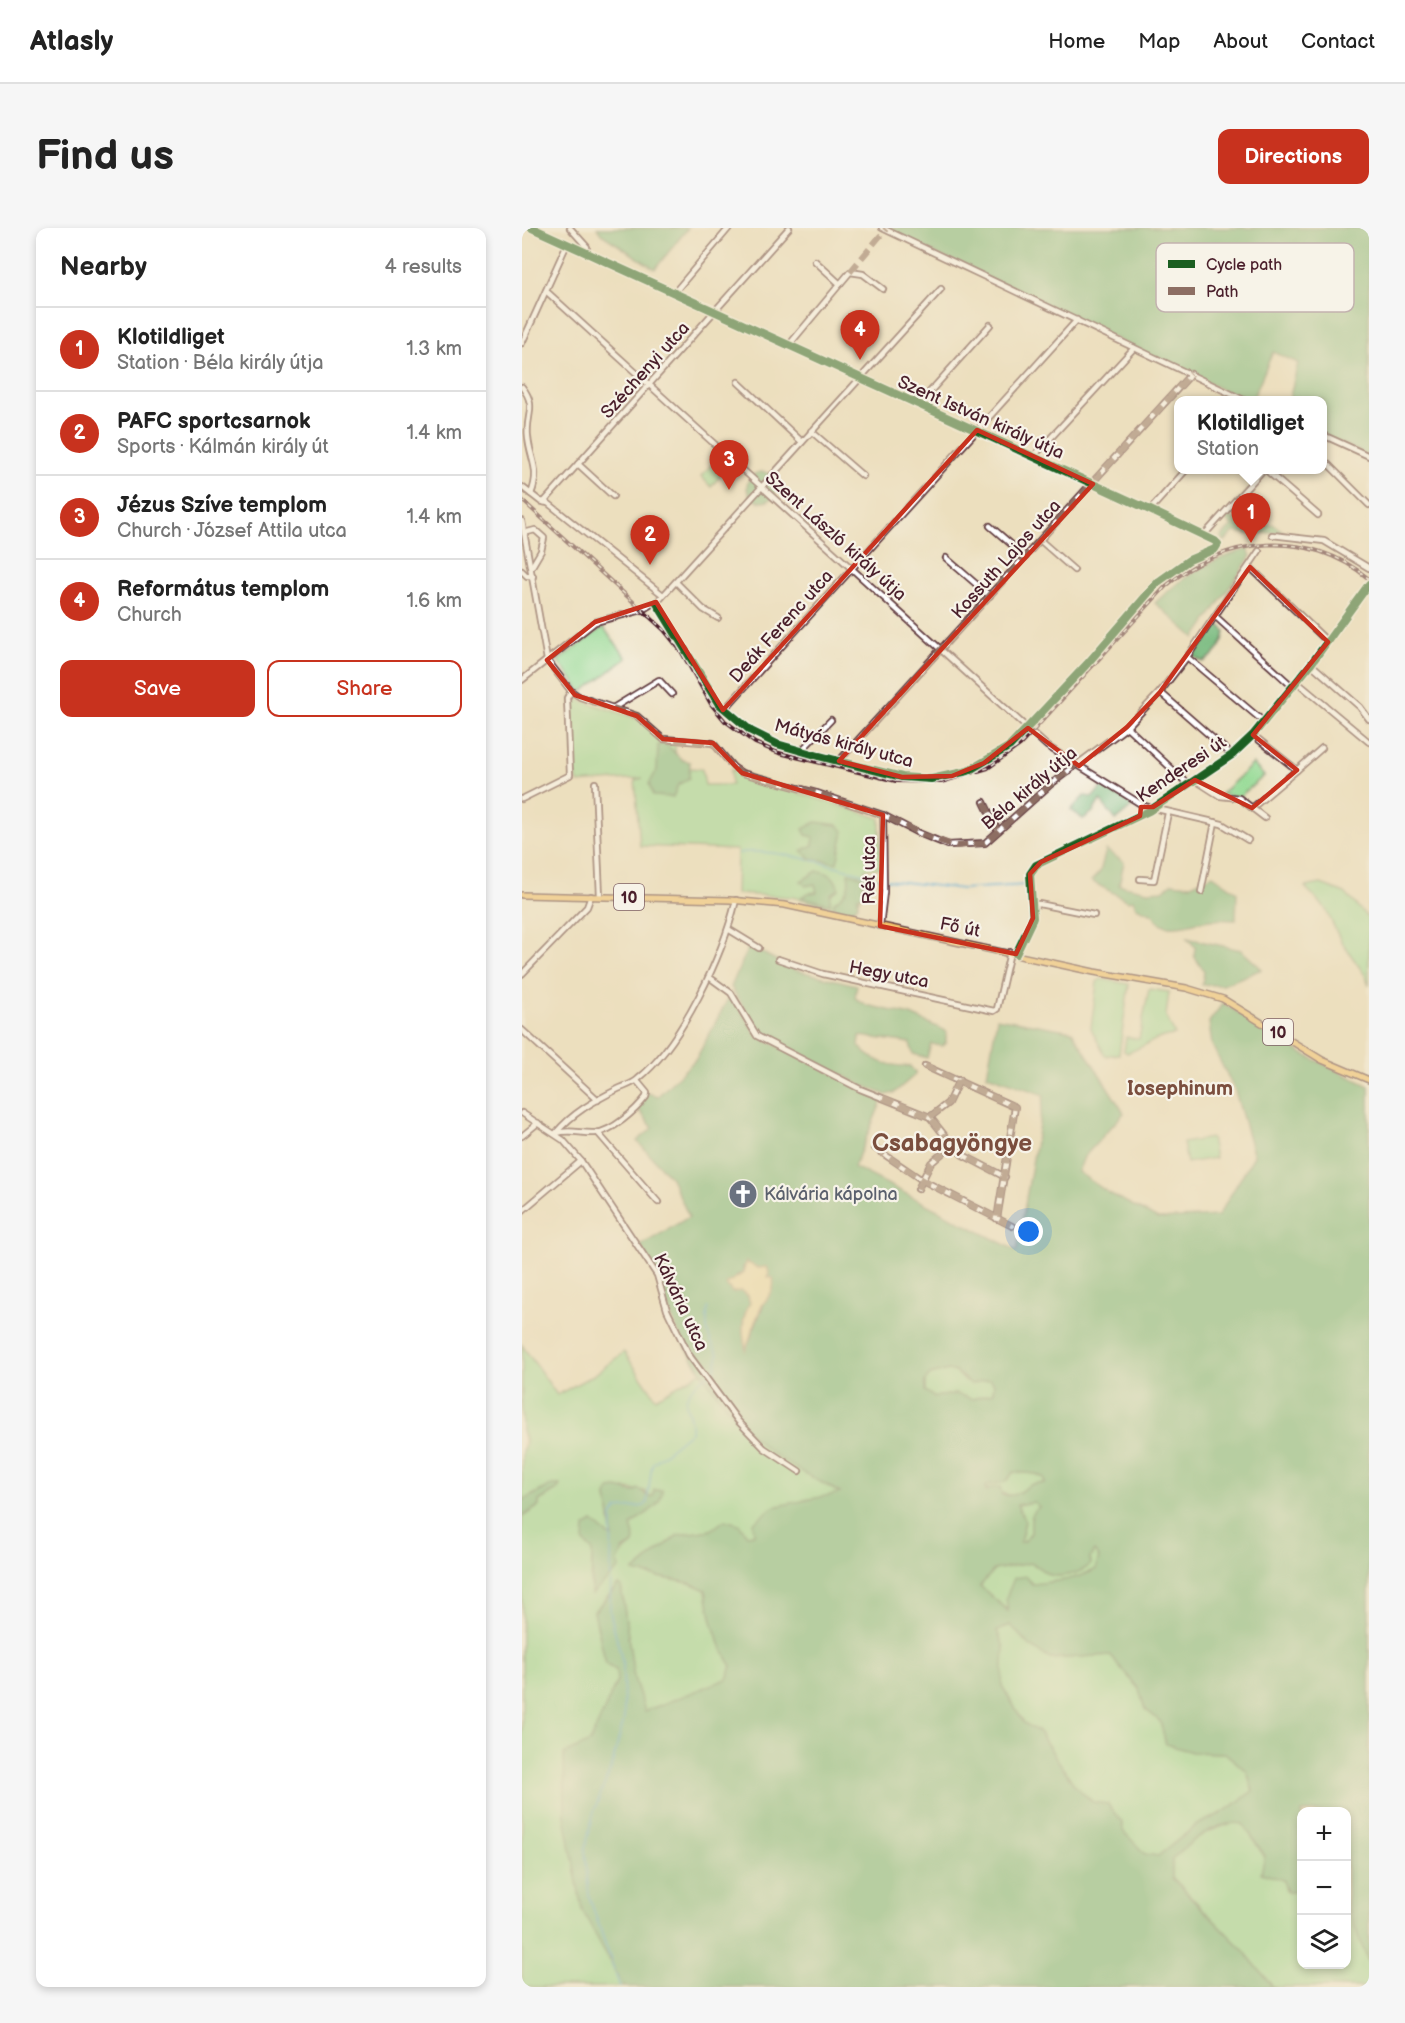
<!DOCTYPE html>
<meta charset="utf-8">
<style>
body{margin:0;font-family:"Balsamiq Sans",sans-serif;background:#f6f6f6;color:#222}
.controls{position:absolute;right:18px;bottom:18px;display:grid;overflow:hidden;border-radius:12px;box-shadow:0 3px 9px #0003}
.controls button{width:54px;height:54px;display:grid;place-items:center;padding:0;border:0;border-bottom:2px solid #e0e0e0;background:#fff;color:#222;font:30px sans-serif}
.you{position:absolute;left:507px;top:1004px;width:21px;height:21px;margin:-15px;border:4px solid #fff;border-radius:50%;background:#1a73e8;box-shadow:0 0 0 9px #1a73e833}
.badge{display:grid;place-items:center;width:39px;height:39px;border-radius:50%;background:#c8321e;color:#fff;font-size:20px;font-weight:700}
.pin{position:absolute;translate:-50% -50px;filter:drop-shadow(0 2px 3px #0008)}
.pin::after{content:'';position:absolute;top:32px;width:21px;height:18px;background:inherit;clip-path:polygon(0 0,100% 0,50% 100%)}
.popup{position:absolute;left:652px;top:168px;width:153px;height:78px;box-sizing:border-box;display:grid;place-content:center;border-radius:12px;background:#fff;filter:drop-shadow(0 2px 4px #0005);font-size:20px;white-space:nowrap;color:#767676}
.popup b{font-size:22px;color:#222}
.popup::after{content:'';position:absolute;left:50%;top:100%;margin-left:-12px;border:12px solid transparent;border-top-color:#fff}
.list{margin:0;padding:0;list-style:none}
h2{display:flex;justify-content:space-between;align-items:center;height:78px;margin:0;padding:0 24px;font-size:26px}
h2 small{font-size:20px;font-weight:400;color:#767676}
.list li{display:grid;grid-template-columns:39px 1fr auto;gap:18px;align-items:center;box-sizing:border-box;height:84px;padding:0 24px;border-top:2px solid #e0e0e0}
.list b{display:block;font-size:22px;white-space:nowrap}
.list p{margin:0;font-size:20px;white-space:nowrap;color:#767676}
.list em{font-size:20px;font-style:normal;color:#767676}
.actions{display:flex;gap:12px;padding:18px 24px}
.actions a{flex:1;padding:14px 0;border:2px solid #c8321e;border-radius:12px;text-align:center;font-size:21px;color:#c8321e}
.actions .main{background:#c8321e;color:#fff}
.icon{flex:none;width:33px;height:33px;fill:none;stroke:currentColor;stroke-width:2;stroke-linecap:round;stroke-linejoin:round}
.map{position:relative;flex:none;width:847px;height:1759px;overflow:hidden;border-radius:12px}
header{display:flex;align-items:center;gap:36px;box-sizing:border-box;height:84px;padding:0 30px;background:#fff;border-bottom:2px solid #e0e0e0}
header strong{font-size:28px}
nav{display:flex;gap:33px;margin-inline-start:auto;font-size:21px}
.intro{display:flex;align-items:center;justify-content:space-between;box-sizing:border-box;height:144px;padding:0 36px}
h1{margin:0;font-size:42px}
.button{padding:15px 27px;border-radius:12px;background:#c8321e;color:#fff;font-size:21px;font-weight:700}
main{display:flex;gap:36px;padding:0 36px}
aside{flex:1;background:#fff;border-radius:12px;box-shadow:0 3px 9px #0003}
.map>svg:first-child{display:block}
</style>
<header>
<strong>Atlasly</strong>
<nav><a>Home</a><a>Map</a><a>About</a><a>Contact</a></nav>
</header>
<div class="intro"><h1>Find us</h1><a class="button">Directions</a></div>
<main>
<aside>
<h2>Nearby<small>4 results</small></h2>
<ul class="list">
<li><span class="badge">1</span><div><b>Klotildliget</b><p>Station · Béla király útja</p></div><em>1.3 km</em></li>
<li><span class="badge">2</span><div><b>PAFC sportcsarnok</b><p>Sports · Kálmán király út</p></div><em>1.4 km</em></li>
<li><span class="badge">3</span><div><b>Jézus Szíve templom</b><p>Church · József Attila utca</p></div><em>1.4 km</em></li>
<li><span class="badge">4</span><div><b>Református templom</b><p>Church</p></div><em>1.6 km</em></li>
</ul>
<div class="actions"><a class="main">Save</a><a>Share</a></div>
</aside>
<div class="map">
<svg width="847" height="1759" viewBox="0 0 847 1759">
<rect width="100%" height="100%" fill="#f7f3e8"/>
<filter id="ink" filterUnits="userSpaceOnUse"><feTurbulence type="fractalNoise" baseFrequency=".0167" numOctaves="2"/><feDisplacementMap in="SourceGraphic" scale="12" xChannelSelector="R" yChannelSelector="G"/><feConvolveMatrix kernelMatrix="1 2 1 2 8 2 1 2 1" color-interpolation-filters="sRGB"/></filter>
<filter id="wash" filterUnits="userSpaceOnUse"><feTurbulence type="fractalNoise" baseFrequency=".008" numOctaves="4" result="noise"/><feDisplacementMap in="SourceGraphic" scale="24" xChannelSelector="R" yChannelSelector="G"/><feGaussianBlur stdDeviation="1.35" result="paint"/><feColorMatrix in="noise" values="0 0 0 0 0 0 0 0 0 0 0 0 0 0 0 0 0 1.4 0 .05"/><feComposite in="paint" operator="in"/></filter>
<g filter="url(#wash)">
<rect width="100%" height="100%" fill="#ecdfbe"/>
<g fill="#94da94" stroke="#6f7c60" stroke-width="1.5" fill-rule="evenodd">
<path d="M197,229l10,8 -18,22 -10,-11z"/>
<path d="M81,399l24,31 -45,34 -24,-31z"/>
<path d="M49,469l70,23 21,21v11l1,-11 12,2 1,24 26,2 3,16h26v-16l26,11 123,38v50l-15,1 -1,21 -12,22 -60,-15 -56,-3 1,-44 -97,-4 -5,-66 8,-2 -65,5 -3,-12z"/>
<path d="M731,536l11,12 -25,21 -18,-3z"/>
<path d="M799,656l24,9 24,26v67l-4,-11 -24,-34 -16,-33 -20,-21z"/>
<path d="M579,751l28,5 -10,70 -14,2 -14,-28 6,-46z"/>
<path d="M627,761l20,3 -3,24 9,19c-18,1 -31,12 -48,18l-3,-2 2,-14 13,2z"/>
<path d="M689,910l4,20 -28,5 -4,-20z"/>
<path d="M0,1117l35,50 38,-21 29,-22 32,46 45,-26 99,98 41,24 -37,6 -49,34 -8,1 -22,-14 -13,9 -34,5 -45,37 57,11 16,7c4,27 10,52 26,76l-5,13 -83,33 -10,-34 -13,-92 -3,-1 -24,26 12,53 10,6 1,11 -27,62 34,244h-102v-470l17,-11v-5l18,-11h-15l-20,11v-50l4,-8 -4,-13zM103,1261l20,2 4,6 4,-1 -7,18 -8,3 -7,9 3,18c-15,8 -31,35 -43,49l1,-43 -8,-8 9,-20 20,18 -6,-44z"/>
<path d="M426,1142l8,2 9,9 25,-2 4,5 -1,9 -21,6 -16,-5 -22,3 -9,-6v-10l5,-6z"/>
<path d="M492,1244l22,2 8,4 1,5 -15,3 -7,6 -11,4 -28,-8 3,-3c13,-1 18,-4 27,-13z"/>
<path d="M512,1274l6,5 -9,26 -7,9h-4l5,-21 -8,-16z"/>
<path d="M572,1323l5,6 -3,12 -30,13 -34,2 -24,27 -28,-25 14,-16 36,-7c7,2 10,6 16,10 12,7 36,0 45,-9l-1,-6z"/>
<path d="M488,1397l18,19 22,15 60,-4 29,34 6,20 15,12 6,23 26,8 33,1 22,18 6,20 -31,22 -25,12 -39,31 -13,-1 -70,-69 -36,-54 -15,-9 -22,-37 1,-39 -6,-16z"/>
<path d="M712,1594l10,2 32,52 7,4 4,12 14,-1 1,73h44l1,-61 22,61v23h-96l-30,-37 -71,-73v-18l18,-17 12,-8z"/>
</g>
<g fill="#77ba7e" stroke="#606c54" stroke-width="1.5" fill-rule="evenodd">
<path d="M75,0h91l-33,41 -54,-35z"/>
<path d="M360,0h487v228l-46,-21v-35h-34l9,-37 -25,-11 -21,48h-8z"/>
<circle cx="240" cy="259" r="15"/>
<path d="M727,261l4,3 -4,7 13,13 -5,8 9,5 7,-1 11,8 -37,2 -13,-2 -10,10 -3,-5 11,-11 -8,-8 4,-3 7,5 4,-5 -4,-9z"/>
<path d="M726,321l3,7 -56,82 -40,-35c28,-27 56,-44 93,-54z"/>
<path d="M695,395l8,8c-1,13 -11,26 -22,31l-10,-6z"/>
<path d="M143,515l17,17 8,2 -1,16 -11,7 -5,12 -20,-1 -4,-12 8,-14 1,-25z"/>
<path d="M582,556l29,22 -17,14 -16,-20 -7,12 -10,7 -12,-9 13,-14 9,1z"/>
<path d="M294,594l22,3 6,6 -7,32 -27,-5 -8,-7 11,-6 1,-8 -8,-2 -3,-6z"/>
<path d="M584,622l18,12 -5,23 29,6 15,-1 9,-7 19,2 22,-10 24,17 -1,28c-8,0 -17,-1 -25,0 -19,1 -48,17 -58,-6l-17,-7 -3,-7 -5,1 -37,-20 9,-9z"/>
<path d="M295,643c13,1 18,6 22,18l-8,5 -1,10 -29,-7 7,-4 9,-1 -2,-8 -9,2 -5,-5z"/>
<path d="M326,645l14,3 3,19 -8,2 1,8 -10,7 -11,-2 -4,-7c13,-10 18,-13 15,-30z"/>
<path d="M665,710l54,12 21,19 -39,16h-21l2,-14 -10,-15 1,-9z"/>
<path d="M227,718l46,24 62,15 -2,13 11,7 45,10 35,16v11l-3,4 -12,-2 -4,14 -14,-4 -3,-11 -50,-7 -1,10c12,16 35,21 51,20l6,8 -22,19 -8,2 -24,-10 -102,-52 -29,-46z"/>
<path d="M209,765l26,43 126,62 -29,69 163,84 27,-156 -57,-20 10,-57 75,13 52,82 -40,44 -6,15 31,21 49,26 60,-3 36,-60 -19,-65 -23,-46 -3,-23 14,-19 80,51 66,32v878l-22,-57 -1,-95h-44l-1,79 -14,1 -4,-12 -22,-7 4,-17 -22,-32c-26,-5 -53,18 -71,35v19l71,72 30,37h-649l-42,-77 -17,-94 -1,-62 26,-12 27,-61 -1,-11 -10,-6 -12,-52 24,-27 3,1 13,92 11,33 82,-32 5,-13c-16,-24 -22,-49 -26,-76l-16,-7 -57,-11 45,-37 33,-5 14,-10 14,4 8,11 7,-1 -1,-11 20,-16 67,-14c-21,-13 -44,-23 -64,-37 -30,-21 -67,-70 -86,-102 -22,-34 -28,-74 -50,-108l49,-29 -18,-39 -34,-37 16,-13 -18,-23 12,-12 11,3 38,-37zM221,1039l15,1 9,9 -2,24 -19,48c-4,-17 -5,-31 4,-46l-2,-7 -7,-5 -6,-15 8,-3zM426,1142l8,2 15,12 19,-5 4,5 -1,9 -21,6 -16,-5 -22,3 -9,-6v-10l5,-6zM492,1244l22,2 8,4 1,5c-5,1 -10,-1 -15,2 -11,7 -13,12 -28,10l-2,-8 -9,1 -4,3 -2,-3 2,-3 18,-3zM512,1274l5,5c-10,8 -8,14 -8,26l-7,9h-4l5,-21 -8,-16zM572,1323l5,6 -3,12c-22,12 -40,12 -64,15l-6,-8 -12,2 -8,20 2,13 -28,-25 14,-16 36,-7c7,2 10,6 16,10 12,7 36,0 45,-9l-1,-6zM488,1397l18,19 22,15 60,-4 29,34 6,20 15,12 6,23 26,8 33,1 22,18 6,20 -31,22 -25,12 -39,31 -13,-2 -22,-23 -1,-9 -15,-18 -14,-2 -18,-16 -36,-54 -15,-9 -22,-37 2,-39 -7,-16z"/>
<path d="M30,1257h8l-3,5 -18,11v5l-17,11v-16z"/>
<path d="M95,1260l16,4 6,-3 10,8 4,-1 1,-6h8c-1,21 -20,22 -31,36l4,13 -1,5 -11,6 -5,11 2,7 -28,26v-44l-8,-8 1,-15 8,-5 20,17 -6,-43 3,-7z"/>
</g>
<path fill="#eeda9e" stroke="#9c7c64" stroke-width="1.5" d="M224,1034l12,6 9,-1 2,6 -2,4 6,1c3,17 -9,20 -14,34 -5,13 -9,25 -13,38 -4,-17 -5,-31 4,-47l-2,-7 -7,-5 -9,1 -6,-8 17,-11z"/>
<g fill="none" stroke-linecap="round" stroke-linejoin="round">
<g stroke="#50a4cb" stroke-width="1.5">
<path d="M808,320l39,26"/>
<path d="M217,625c32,-7 109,16 141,26"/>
<path d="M365,652l75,9 64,-4"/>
<path d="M98,1759l-31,-91 -4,-47 9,-38 17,-43 13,-49 -1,-55 -13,-52 2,-96 5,-7 27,-3 3,-3 5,-39 39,-32c2,-15 -4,-18 -5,-29 0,-16 18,-25 29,-33l3,-16c-11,-17 -13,-26 -10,-46"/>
</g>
</g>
</g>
<g filter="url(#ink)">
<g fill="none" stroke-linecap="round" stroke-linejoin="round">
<g stroke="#623c41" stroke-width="8">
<g id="minor">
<path d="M10,0l618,282 65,31 3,3 -3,5 -26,11 -31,22 -71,82 -77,82 -42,25 -37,8 -29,-2 -83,-21 -42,-12 -26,-13 -33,-28 -62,-101"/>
<path d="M48,0l17,19 -1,4"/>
<path d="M360,0l362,172"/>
<path d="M293,33l25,23"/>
<path d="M24,63l501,455 97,60 78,18 26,16"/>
<path d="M152,65l55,-65"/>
<path d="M0,115l45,-99"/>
<path d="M267,117l61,-73 13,2 20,15"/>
<path d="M216,154l64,60"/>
<path d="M0,159c16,20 3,29 6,50 2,23 13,32 3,57"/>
<path d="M396,177l72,-80"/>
<path d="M289,203l52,45"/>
<path d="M801,207l46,21"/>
<path d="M511,229l101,-109"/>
<path d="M801,231l46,46"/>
<path d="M56,236l35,32"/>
<path d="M744,242l52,45"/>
<path d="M0,259l18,14 8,2 115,92"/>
<path d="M22,274l245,-274"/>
<path d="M628,282l36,-40"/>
<path d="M0,293l25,139 24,31 9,6 57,19 26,23 50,4 20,24 9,6 75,20 66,22 33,17 32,13 37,-2 66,-59 76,-57 33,-35 27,-35 72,-106"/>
<path d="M468,298l36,31"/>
<path d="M2,305l11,-3 9,8 -3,13 -10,17"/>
<path d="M682,307l59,-65"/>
<path d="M750,307l52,6 45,27"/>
<path d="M519,313l33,29"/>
<path d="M424,330l44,38"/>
<path d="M728,339l78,75"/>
<path d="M0,343l5,5h6"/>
<path d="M154,354l27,27 15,9"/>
<path d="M693,388l78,71"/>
<path d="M665,429l77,65"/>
<path d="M789,436l49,43 9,12"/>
<path d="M0,452l73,-58 47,-12 19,-12 280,-309"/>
<path d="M775,454l72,60"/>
<path d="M638,464l72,63"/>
<path d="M91,480l46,-28 13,14"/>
<path d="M202,482l353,-390"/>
<path d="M605,499l61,57"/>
<path d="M731,507l44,35 25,-22"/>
<path d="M279,523l30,-31"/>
<path d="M317,533l352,-387"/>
<path d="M673,552l25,16 19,2 26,20"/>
<path d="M73,555l5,113"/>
<path d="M0,571l48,-24 -3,-77 4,-7"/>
<path d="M462,574l14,29"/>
<path d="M730,580l45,-38"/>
<path d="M618,651l14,1 14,-67"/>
<path d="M679,664l14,-70"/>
<path d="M511,677l6,-1 55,11"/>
<path d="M358,698l4,-34 -1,-77"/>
<path d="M206,701l31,19"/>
<path d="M494,726l17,-36 -3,-44 6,-9 113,-54 83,-56 21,-20 58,-71 58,-80"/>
<path d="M256,731l45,15 171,37 3,-2 13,-57"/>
<path d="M0,746l65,-67 4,-11"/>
<path d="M187,749l22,16 26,43 103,53 70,28 22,28 11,10 42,22"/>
<path d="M0,802l76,70"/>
<path d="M403,838l90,41 -18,112"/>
<path d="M0,885l41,27 18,21 76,114 10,35 22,45 49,66 26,27 35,23"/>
<path d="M408,889l18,-14 11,-23"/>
<path d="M35,905c13,-4 25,1 38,0 17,-1 41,-23 51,-36l1,-4 -10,-12"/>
<path d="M76,905l60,69"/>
<path d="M33,906c17,-21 39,-33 63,-45 6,-3 15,-5 20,-10 44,-35 85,-124 98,-179"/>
<path d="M0,908l16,-13"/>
<path d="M353,920l47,32 90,46"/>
<path d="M396,961l13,-26 21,-18"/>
<path d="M0,983l59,-50"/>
</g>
</g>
<g stroke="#623c41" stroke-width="8">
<path id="major" d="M0,667l208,5 55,5 309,67 92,16 37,11 99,61 47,20"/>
</g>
<use href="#minor" stroke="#fff" stroke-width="4.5"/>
<use href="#major" stroke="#f4c16a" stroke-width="5"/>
<g stroke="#4a1f2b" stroke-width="4">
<path id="rail" d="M0,272l142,130 17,21 30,53 14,17 30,22 24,10 117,28 45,1 47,-14 32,-23 146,-159c58,-50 143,-58 203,-7"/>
</g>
<use href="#rail" stroke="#f7f3e8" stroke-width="1.5" stroke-dasharray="4.5" stroke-linecap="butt"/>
<g stroke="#8d6e63" stroke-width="6" stroke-dasharray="12 6" stroke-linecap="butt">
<path d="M328,44l36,-43"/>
<path d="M91,480l24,8 22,20 10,4 44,3 20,24 9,6 75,20 66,22 40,20 33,11 29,-3 66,-59 26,-20"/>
<path d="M317,533l352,-387"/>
<path d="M462,574l14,29"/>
<path d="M403,838l90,41 -18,112"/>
<path d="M361,870l47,19 22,28 11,10 42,22"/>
<path d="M408,889l18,-14 11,-23"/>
<path d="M353,920l47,32 90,46"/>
<path d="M396,961l13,-26 21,-18"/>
</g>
<g stroke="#f7f3e8" stroke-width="11">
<g id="cycleway">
<path d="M10,0l618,282 65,31 3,3 -3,5 -26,11 -31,22 -71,82 -77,82 -42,25 -37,8 -29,-2 -83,-21 -42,-12 -26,-13 -33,-28 -62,-101"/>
<path d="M494,726l17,-36 -3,-44 6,-9 113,-54 83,-56 21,-20 58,-71 58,-80"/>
</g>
</g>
<use href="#cycleway" stroke="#1b5e20" stroke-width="8"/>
</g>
</g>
<path d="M0 0H847V1759H0ZM455,202l116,54 -254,277 63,16 50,-1 32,-13 44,-35 51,38 48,-39 33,-35 90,-125 78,75 -75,93 44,35 -45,38 -57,-28 -42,27h-12l-1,9 -99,46 -11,12 3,44 -17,36 -136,-28 3,-111 -141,-42 -29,-30 -50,-4 -26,-23 -62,-21 -28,-35 48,-38 61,-20 67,108z" fill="#ecdfbe" fill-opacity=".55" fill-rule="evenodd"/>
<path fill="none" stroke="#c8321e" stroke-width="4.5" stroke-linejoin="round" d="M455,202l116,54 -254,277 63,16 50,-1 32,-13 44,-35 51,38 48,-39 33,-35 90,-125 78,75 -75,93 44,35 -45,38 -57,-28 -42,27h-12l-1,9 -99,46 -11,12 3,44 -17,36 -136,-28 3,-111 -141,-42 -29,-30 -50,-4 -26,-23 -62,-21 -28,-35 48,-38 61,-20 67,108z"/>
<defs>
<g id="church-disc" transform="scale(1.5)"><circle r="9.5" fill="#6b7280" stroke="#f7f3e8"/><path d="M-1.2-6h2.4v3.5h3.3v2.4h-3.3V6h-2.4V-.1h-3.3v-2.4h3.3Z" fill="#fff"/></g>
</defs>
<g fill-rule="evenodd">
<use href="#church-disc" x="221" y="966"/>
</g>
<g text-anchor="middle" stroke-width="4.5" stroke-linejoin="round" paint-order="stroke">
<g fill="#f7f3e8" stroke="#7e5f64" stroke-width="1.5">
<rect x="92" y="656" width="30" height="26" rx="4.5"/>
<rect x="741" y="791" width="30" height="26" rx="4.5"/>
</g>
<g font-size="16" font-weight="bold" fill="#4a1f2b">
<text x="107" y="675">10</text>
<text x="756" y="810">10</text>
</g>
<g font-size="18" fill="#4a1f2b" stroke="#f7f3e8">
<text transform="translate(123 142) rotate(-48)" y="6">Széchenyi utca</text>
<text transform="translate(459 189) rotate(24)" y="6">Szent István király útja</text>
<text transform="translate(314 308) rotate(42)" y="6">Szent László király útja</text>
<text transform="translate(484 331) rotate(-48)" y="6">Kossuth Lajos utca</text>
<text transform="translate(259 398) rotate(-48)" y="6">Deák Ferenc utca</text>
<text transform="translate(322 515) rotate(15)" y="6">Mátyás király utca</text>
<text transform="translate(659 541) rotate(-34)" y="6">Kenderesi út</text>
<text transform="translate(507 560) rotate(-40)" y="6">Béla király útja</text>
<text transform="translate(347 642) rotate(-90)" y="6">Rét utca</text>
<text transform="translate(438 699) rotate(11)" y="6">Fő út</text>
<text transform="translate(367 746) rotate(11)" y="6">Hegy utca</text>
<text transform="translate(159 1074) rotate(65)" y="6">Kálvária utca</text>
</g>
<g font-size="18" fill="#5b616d" stroke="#f7f3e8" text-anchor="start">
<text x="242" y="972">Kálvária kápolna</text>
</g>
<g font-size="20" font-weight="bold" fill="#7b4e3e" stroke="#f7f3e8">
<text x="658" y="867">Iosephinum</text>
</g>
<g font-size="24" font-weight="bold" fill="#7b4e3e" stroke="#f7f3e8">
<text x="430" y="923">Csabagyöngye</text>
</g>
</g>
<rect x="634" y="15" width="198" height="69" rx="9" fill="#f7f3e8" stroke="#c3b3af" stroke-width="1.5"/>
<rect x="646" y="32" width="27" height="8" fill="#1b5e20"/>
<rect x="646" y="59" width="27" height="8" fill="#8d6e63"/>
<g font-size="16" fill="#4a1f2b">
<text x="684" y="42">Cycle path</text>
<text x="684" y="69">Path</text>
</g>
</svg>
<div class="controls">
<button>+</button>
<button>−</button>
<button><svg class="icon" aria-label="layers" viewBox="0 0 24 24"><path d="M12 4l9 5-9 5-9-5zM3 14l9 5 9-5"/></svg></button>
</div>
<div class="you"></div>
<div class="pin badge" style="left:729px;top:315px">1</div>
<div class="popup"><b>Klotildliget</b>Station</div>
<div class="pin badge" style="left:128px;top:337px">2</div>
<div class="pin badge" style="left:207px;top:262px">3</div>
<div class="pin badge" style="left:338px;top:132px">4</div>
</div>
</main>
